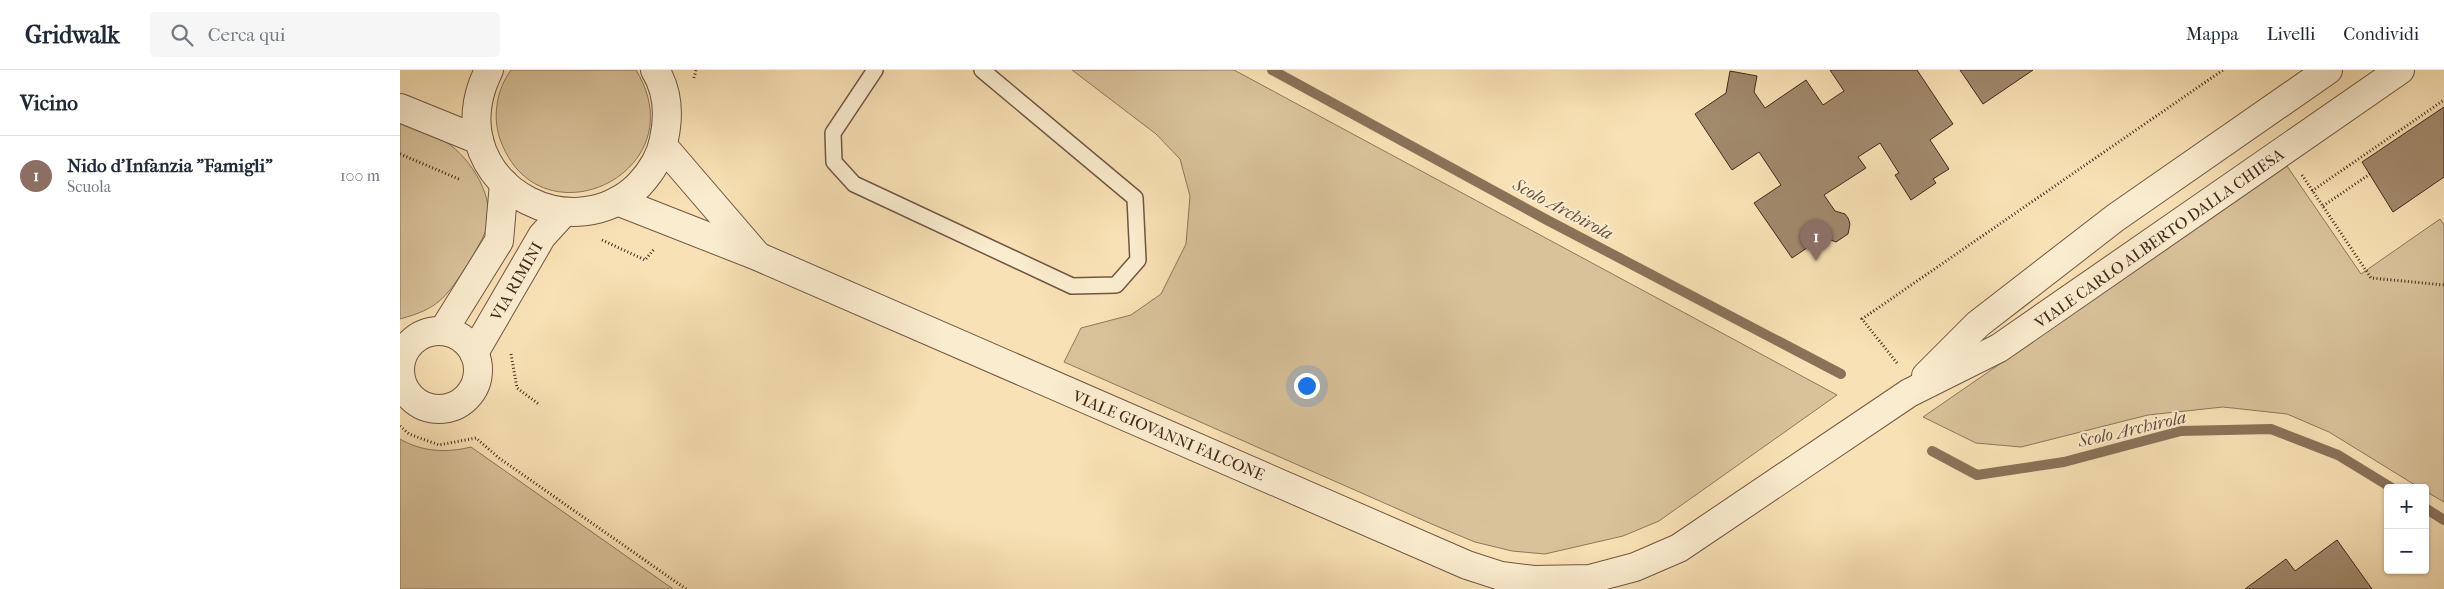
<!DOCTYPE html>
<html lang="it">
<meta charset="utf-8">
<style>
body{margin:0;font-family:"IM FELL French Canon",serif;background:#f6f6f7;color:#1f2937}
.controls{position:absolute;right:15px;bottom:15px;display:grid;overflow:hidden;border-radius:5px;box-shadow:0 1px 4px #0004}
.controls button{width:45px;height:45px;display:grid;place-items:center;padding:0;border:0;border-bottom:1px solid #e0e1e3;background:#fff;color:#1f2937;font:25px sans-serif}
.you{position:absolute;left:906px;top:315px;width:18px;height:18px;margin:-12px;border:4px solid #fff;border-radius:50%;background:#1a73e8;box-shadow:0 0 0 8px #1a73e833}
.badge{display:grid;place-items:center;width:32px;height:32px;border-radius:50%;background:#0b8043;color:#fff;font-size:16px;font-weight:700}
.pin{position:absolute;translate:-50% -41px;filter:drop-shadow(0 1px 2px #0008)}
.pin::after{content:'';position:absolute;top:26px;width:18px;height:15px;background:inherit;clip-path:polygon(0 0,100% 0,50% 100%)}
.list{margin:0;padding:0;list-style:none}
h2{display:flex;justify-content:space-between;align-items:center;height:65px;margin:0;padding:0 20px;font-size:21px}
h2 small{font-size:16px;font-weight:400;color:#747a83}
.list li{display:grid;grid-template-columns:32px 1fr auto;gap:15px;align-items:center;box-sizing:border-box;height:80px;padding:0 20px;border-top:1px solid #e0e1e3}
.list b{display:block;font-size:19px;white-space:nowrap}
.list p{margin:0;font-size:16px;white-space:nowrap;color:#747a83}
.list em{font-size:16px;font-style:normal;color:#747a83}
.icon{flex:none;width:28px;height:28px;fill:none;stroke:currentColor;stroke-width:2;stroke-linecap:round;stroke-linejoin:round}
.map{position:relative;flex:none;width:2044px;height:519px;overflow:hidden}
header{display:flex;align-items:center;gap:30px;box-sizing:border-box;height:70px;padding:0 25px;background:#fff;border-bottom:1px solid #e0e1e3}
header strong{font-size:24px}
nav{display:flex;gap:28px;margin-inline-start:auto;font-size:18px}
.search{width:350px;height:45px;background:#f6f6f7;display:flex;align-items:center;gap:12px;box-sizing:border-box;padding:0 18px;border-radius:5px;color:#747a83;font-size:19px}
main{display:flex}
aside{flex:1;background:#fff}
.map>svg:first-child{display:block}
</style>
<header>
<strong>Gridwalk</strong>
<div class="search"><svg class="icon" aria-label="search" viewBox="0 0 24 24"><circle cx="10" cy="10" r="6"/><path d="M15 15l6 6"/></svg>Cerca qui</div>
<nav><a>Mappa</a><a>Livelli</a><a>Condividi</a></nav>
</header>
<main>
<aside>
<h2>Vicino<small></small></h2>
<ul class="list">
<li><span class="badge" style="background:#8d6e63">1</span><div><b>Nido d'Infanzia &quot;Famigli&quot;</b><p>Scuola</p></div><em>100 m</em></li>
</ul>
</aside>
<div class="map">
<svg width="2044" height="519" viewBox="0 0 2044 519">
<rect width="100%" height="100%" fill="#f8e1b4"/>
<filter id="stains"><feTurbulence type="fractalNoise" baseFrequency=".004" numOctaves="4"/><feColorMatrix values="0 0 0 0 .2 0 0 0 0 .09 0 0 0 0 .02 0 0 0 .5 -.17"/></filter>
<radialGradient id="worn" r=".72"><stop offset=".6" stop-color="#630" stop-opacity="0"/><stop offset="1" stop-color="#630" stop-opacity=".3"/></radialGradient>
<g fill="#d9c29a" stroke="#8e765c">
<path d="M111,0h125c63,103 -98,178 -136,69 -8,-23 -3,-50 11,-69z"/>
<path d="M672,0h162l603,325 -178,126 -36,15 -78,18 -33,-3 -37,-9 -34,-14 -377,-166 17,-34 50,-13 30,-21 25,-50 4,-48 -10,-37 -24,-25z"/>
<path d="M0,52c15,6 32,11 46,20 25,16 51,57 40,88 -5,13 -13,25 -20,37 -21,32 -29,42 -66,52z"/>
<path d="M1887,96l74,108 79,-55 4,6v277l-19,-11v-3h-5l-91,-56 -42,-18 -64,-7 -75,8 -127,32 -45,-4 -53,-26z"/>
<path d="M0,369c22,13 47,14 71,8l202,142h-273z"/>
</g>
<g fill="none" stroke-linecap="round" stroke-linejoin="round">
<g stroke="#8a7259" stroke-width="10">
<path d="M872,0l275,150 294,154"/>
<path d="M1532,381l45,24 87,-13 117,-31 90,-2 67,26 54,33"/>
<path d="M2025,438l19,12"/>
</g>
</g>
<g fill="#a1896c" stroke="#43291e">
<path d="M1430,0h87l36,54 -23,16 19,29 -16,10 3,4 -25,17 -16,-25 4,-2 -19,-30 -22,14 8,11 -42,27 11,16 10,3 3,4 2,6 -2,10 -12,8 -13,-5 -31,21 -38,-55 27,-18 -22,-33 -27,18 -37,-56 31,-21 4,-22 27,5 -3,16 11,16 41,-28 17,25 21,-14z"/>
<path d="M1560,0h73l-50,34z"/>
<path d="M2044,37v70l-51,35 -31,-50z"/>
<path d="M1937,470l35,49h-127l41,-30 9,12z"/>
</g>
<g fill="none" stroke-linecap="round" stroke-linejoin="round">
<g stroke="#705744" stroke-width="18">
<path id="service" d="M475,0l-42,63 1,29 20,22 218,102 44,-1 22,-25 -3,-62 -153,-128"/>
</g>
<g stroke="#705744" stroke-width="30">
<g id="minor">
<path d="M89,0c-5,10 -9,21 -11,32 -16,90 97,146 161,83 12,-13 22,-28 25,-46 5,-23 4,-48 -9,-69"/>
<path d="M0,38l79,32"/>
<path d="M263,76l92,107"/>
<path d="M217,131l140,55 710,309 34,11 33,4 56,-1 45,-12 44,-19 230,-155 90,-45 401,-278"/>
<path d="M43,261l56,-90 5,-58"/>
<circle cx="39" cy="300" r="39"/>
<path d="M74,283l68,-117 22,-24"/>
<path d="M1526,306l52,-52 137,-106 213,-148"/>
</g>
</g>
<g stroke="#43291e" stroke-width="3" stroke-dasharray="1 2.5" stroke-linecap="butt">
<path d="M294,8l2,-8"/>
<path d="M0,84l61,26"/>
<path d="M1902,105l69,103 73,7"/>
<path d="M1912,121l132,-91"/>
<path d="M1923,136l47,-32"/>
<path d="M202,170l43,20 10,-12"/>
<path d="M111,284l6,34 23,17"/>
<path d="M1497,293l-35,-44 361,-249"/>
<path d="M0,356l9,8 30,11 37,-7 23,20 187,131"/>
</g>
<use href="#service" stroke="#faecce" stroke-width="15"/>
<use href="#minor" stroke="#faecce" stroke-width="28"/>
</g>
<g text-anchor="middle" stroke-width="4" stroke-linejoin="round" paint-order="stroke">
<g font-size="16" fill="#43291e" stroke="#faecce">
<text transform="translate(1759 168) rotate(-35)" y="6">VIALE CARLO ALBERTO DALLA CHIESA</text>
<text transform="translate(116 211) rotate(-60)" y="6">VIA RIMINI</text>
<text transform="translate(769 365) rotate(23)" y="6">VIALE GIOVANNI FALCONE</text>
</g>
<g font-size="18" font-style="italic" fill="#674d3c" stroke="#faecce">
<text transform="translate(1163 139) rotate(28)" y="6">Scolo Archirola</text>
<text transform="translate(1732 359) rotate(-13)" y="6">Scolo Archirola</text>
</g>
</g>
<rect width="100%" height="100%" filter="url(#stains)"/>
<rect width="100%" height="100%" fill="url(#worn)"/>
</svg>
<div class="controls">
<button>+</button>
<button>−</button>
</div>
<div class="you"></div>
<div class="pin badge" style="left:1416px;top:191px;background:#8d6e63">1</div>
</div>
</main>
